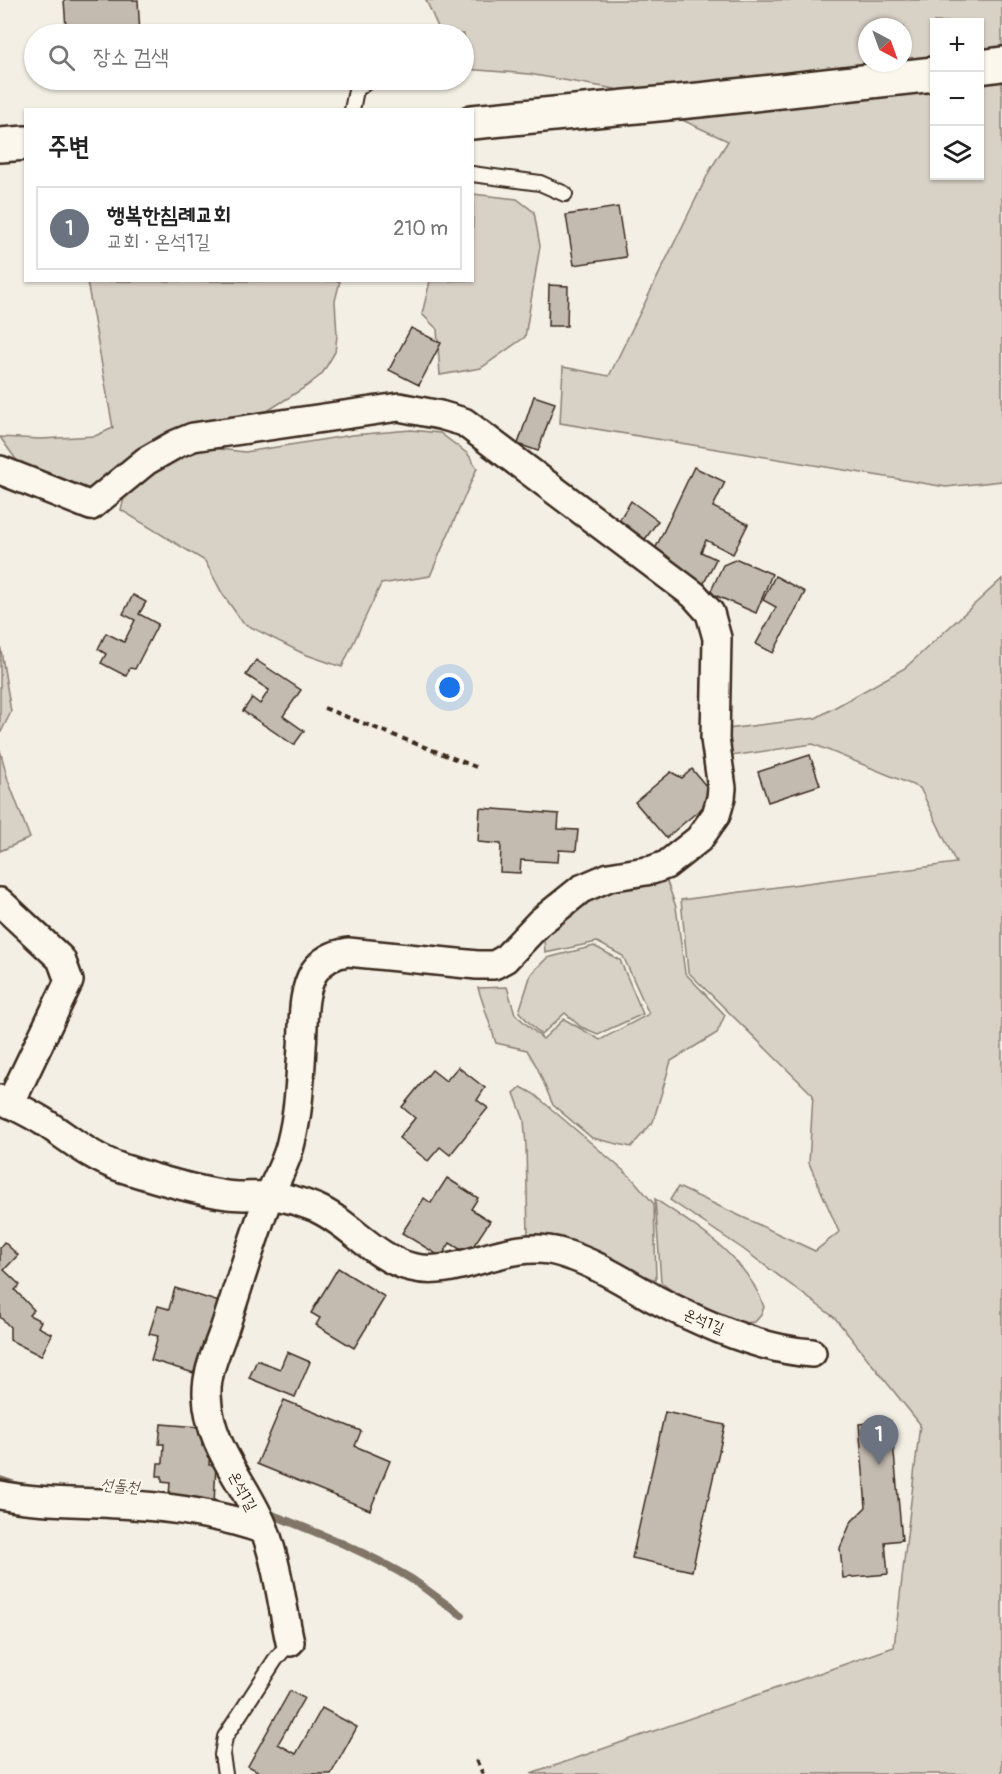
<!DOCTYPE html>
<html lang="ko">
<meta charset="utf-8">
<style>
body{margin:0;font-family:Pangolin,"Poor Story",sans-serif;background:#f6f6f6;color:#222}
.controls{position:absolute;right:18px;top:18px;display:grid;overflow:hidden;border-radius:0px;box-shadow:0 2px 4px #0004}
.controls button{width:54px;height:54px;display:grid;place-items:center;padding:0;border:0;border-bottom:2px solid #e0e0e0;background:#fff;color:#222;font:30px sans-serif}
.compass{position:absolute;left:858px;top:18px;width:54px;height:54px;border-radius:50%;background:#fff;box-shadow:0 2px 4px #0004;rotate:139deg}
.you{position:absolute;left:450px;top:688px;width:21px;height:21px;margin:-15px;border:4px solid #fff;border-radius:50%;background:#1a73e8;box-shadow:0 0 0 9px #1a73e833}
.badge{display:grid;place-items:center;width:39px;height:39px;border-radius:50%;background:#ea580c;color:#fff;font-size:20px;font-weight:700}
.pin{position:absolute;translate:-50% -50px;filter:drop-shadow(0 2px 3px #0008)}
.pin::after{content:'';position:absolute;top:32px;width:21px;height:18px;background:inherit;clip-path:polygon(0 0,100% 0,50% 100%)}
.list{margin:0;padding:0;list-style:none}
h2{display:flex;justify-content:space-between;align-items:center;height:78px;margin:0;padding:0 24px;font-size:26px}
h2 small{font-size:20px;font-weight:400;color:#767676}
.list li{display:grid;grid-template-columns:39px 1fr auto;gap:18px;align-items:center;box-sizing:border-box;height:84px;margin:0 12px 12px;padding:0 12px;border:2px solid #e0e0e0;border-radius:0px}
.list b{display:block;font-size:22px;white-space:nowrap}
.list p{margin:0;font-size:20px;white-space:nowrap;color:#767676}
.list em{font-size:20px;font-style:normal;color:#767676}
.icon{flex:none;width:33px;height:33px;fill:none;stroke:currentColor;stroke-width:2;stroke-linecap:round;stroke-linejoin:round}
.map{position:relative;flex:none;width:1002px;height:1774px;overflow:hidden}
.search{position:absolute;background:#fff;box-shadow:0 2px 4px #0004;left:24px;top:24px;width:450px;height:66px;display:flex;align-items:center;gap:15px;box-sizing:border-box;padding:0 21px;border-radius:33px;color:#767676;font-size:22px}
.panel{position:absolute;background:#fff;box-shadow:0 2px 4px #0004;left:24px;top:108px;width:450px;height:174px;border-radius:0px}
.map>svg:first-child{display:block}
</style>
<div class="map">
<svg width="1002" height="1774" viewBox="0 0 1002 1774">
<rect width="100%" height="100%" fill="#f3efe4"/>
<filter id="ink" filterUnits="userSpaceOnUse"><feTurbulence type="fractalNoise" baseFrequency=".0167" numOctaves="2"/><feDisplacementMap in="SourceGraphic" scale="12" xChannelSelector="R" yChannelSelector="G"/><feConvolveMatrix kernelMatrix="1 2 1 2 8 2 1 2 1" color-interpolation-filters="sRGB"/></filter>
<g filter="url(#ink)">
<g fill="#d8d1c6" stroke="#8a7e72" stroke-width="1.5" fill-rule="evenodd">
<path d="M426,0h576v481l-56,6 -386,-64 3,-56 46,9 101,-206 18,-29 -113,-52 -86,-15 -65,-5v-35h-23zM934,22h46v154h-46zM867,27h36v36h-36z"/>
<path d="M473,194l44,5 17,13 6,34 -15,91 -44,31 -41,7 -3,-46 -15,-15 8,-33 42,-1z"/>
<path d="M87,281h253l-5,20 2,35 -2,16 -13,22 -15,12 -38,24 -29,13 -151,68 -45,-11 -27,-19 -17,-24 41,2 54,-3 18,-8z"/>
<path d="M411,430l29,3 28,21 9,14 -47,108 -49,8 -39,83 -38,-13 -61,-31 -21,-30 -17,-32 -84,-51 3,-12 34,-28 18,-13 25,-10 44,5 107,-17z"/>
<path d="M1002,579v1195h-471l363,-127 26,-223 -85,-106 -92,-69 -73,-49 8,-13 137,64 24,-19 -30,-69 4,-68 -125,-123 -7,-72 275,-37 -36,-75 -107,-44 -82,12 -4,-27 89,-11 89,-50z"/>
<path d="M0,644l11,68 -11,22z"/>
<path d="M0,750l8,30 22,58 -30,13z"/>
<path d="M666,879l10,28 9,66 40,42 -8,18 -46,28 -18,61 -22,25 -39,-9 -39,-33 -16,-38 -10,-17 -31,-7 -18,-55 29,-1 8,27 28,25 21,-20 36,21 49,-26 -26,-58 -26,-14 -52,11 -2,-28 49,-32z"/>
<path d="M594,946l26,14 23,54 -45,20 -17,-7 -16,-14 -24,22 -22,-23 12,-38 16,-16z"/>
<path d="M521,1087l13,7 98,84 22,26 2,76 -128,-45 -2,-89 -2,-26 -10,-27z"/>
<path d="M655,1199c41,27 92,58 109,108l-3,8 -6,7 -24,2 -47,-23 -23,-19z"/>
</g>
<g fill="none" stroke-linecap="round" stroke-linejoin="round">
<g stroke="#817468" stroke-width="8">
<path d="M0,1480l15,5"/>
<path d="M270,1514c48,19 98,38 143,66 16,11 32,24 49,35"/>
</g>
</g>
<g fill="#c3bbb0" stroke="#3b2a1e" stroke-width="1.5">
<path d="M64,0h74l2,34h-60l-1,-7 -13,1z"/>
<path d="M618,207l8,50 -52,8 -8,-50z"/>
<path d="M549,285l19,1 -1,40h-19z"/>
<path d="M411,328l30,15 -22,42 -30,-15z"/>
<path d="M534,396l21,7 -17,48 -20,-7z"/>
<path d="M694,467l31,15 -12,25 35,17 -15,30 -27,-14 -5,12 15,7 -13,26 -53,-25z"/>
<path d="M631,501l27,20 -17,24 -26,-18z"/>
<path d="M737,559l35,15 -16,39 -46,-20 13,-28z"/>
<path d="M775,576l30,16 -32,61 -17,-9 20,-37 -13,-7z"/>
<path d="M133,595l13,7 -7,12 19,10 -23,45 -5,-1 -4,8 -25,-13 5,-9 -8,-5 8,-16 18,9 11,-22 -12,-6z"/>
<path d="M256,660l45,30 -18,26 21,15 -10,14 -51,-34 9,-13 8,6 9,-14 -23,-15z"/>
<path d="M810,755l10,30 -52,17 -10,-30z"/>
<path d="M692,769l23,28 -49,41 -31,-36 36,-30 11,6z"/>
<path d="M480,808l79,6 -1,15 20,1 -2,21 -17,-1 -1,12 -37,-2 -1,13 -20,-1 1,-28 -23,-2z"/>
<path d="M458,1067l27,21 -8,12 11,8 -38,47 -10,-8 -12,14 -29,-23 16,-20 -13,-11 30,-37 14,11z"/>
<path d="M447,1178l31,20 -7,11 19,12 -22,33 -18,-11 -9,14 -39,-24 22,-35 7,5z"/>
<path d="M4,1242l14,13 -14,15 16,15 -5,5 19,20 -5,5 12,6 -3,6 14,7 -11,22 -31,-16v-13l-10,-10v-70z"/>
<path d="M338,1268l47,29 -31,51 -38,-23 4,-7 -9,-5z"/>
<path d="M175,1288l44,14 -22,72 -46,-14 7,-24 -9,-2 9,-28 11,3z"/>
<path d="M287,1352l23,10 -15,35 -46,-19 8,-18 23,9z"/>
<path d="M284,1400l77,31 -6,15 35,15 -20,49 -113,-46z"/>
<path d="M665,1412l60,13 -33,146 -60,-13z"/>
<path d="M891,1421l11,119 -17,2 3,32 -45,4 -3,-30 11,-26 15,-15 -7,-83z"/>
<path d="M161,1424l38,3v8l3,1v10l8,1 -1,18h7l-2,38 -45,-8 1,-12 -8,-1v-6h-5l1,-13h5l1,-19h-5z"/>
<path d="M290,1691l14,7 -26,46 18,10 26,-46 35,19 -26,47h-68l-15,-8z"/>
</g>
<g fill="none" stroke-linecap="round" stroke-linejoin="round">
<g stroke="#3b2a1e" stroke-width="18">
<g id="lane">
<path d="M352,110l4,-20 13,-10"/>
<path d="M472,174l68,9 25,11"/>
<path d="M225,1774l-3,-19 3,-18 50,-77 15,-18"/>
</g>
</g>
<g stroke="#3b2a1e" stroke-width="32">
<g id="street">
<path d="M0,470l91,36 55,-45 30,-17 17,-7 206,-30 41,8 24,7 230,173 16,18 7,25 -2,101 7,49 -1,10 -5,17 -17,24 -33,26 -14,5 -43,7 -28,12 -41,33 -35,37 -11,6h-17l-129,-13c-13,2 -26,8 -34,20 -13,22 -10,51 -12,75 -2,32 -3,64 -11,95 -4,19 -14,36 -22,54 -17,44 -30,89 -45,134 -7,20 -18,43 -17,65 2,54 40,89 58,136 13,36 17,74 25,111"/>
<path d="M0,902l61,57 8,22 -59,123"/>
<path d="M0,1099c15,7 30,14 44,23 26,17 48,36 78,46 34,11 70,22 105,27 14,2 27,0 41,1 15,0 33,6 48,12 34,15 58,50 95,59 49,13 95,-31 151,-14 34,10 62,29 93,46 44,23 107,51 157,54"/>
<path d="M0,1495c44,9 89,6 133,10 45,3 89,10 131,25"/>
</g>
</g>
<g stroke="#3b2a1e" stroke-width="38">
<g id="secondary">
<path d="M980,67l22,-3"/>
<path d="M472,122l227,-22 235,-26"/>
<path d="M0,145l26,-2"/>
</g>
</g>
<g stroke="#3b2a1e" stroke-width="4" stroke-dasharray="6 4.5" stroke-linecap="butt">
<path d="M324,708l152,59"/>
<path d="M476,1760l7,14"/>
</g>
<use href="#lane" stroke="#fbf7ec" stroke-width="14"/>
<use href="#street" stroke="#fbf7ec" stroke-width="27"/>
<use href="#secondary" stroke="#fbf7ec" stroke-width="33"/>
</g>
</g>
<g text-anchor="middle" stroke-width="4.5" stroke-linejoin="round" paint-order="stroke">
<g font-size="15" fill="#3b2a1e" stroke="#fbf7ec">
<text transform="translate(704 1321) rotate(23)" y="5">온석1길</text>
<text transform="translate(243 1491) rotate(62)" y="5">온석1길</text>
</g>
<g font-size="16" font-style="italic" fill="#645549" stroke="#fbf7ec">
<text transform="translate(120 1485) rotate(5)" y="6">선돌천</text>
</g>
</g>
</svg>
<div class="controls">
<button>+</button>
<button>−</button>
<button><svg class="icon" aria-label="layers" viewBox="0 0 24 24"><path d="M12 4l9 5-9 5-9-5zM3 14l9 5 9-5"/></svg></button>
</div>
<svg class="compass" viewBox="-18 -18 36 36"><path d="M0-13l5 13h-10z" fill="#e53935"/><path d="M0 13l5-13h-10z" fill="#767676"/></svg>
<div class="you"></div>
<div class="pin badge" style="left:879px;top:1465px;background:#6b7280">1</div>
<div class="search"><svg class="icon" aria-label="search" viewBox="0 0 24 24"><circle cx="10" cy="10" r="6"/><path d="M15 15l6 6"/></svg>장소 검색</div>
<section class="panel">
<h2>주변<small></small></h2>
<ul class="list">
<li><span class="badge" style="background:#6b7280">1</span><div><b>행복한침례교회</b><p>교회 · 온석1길</p></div><em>210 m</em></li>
</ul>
</section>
</div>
